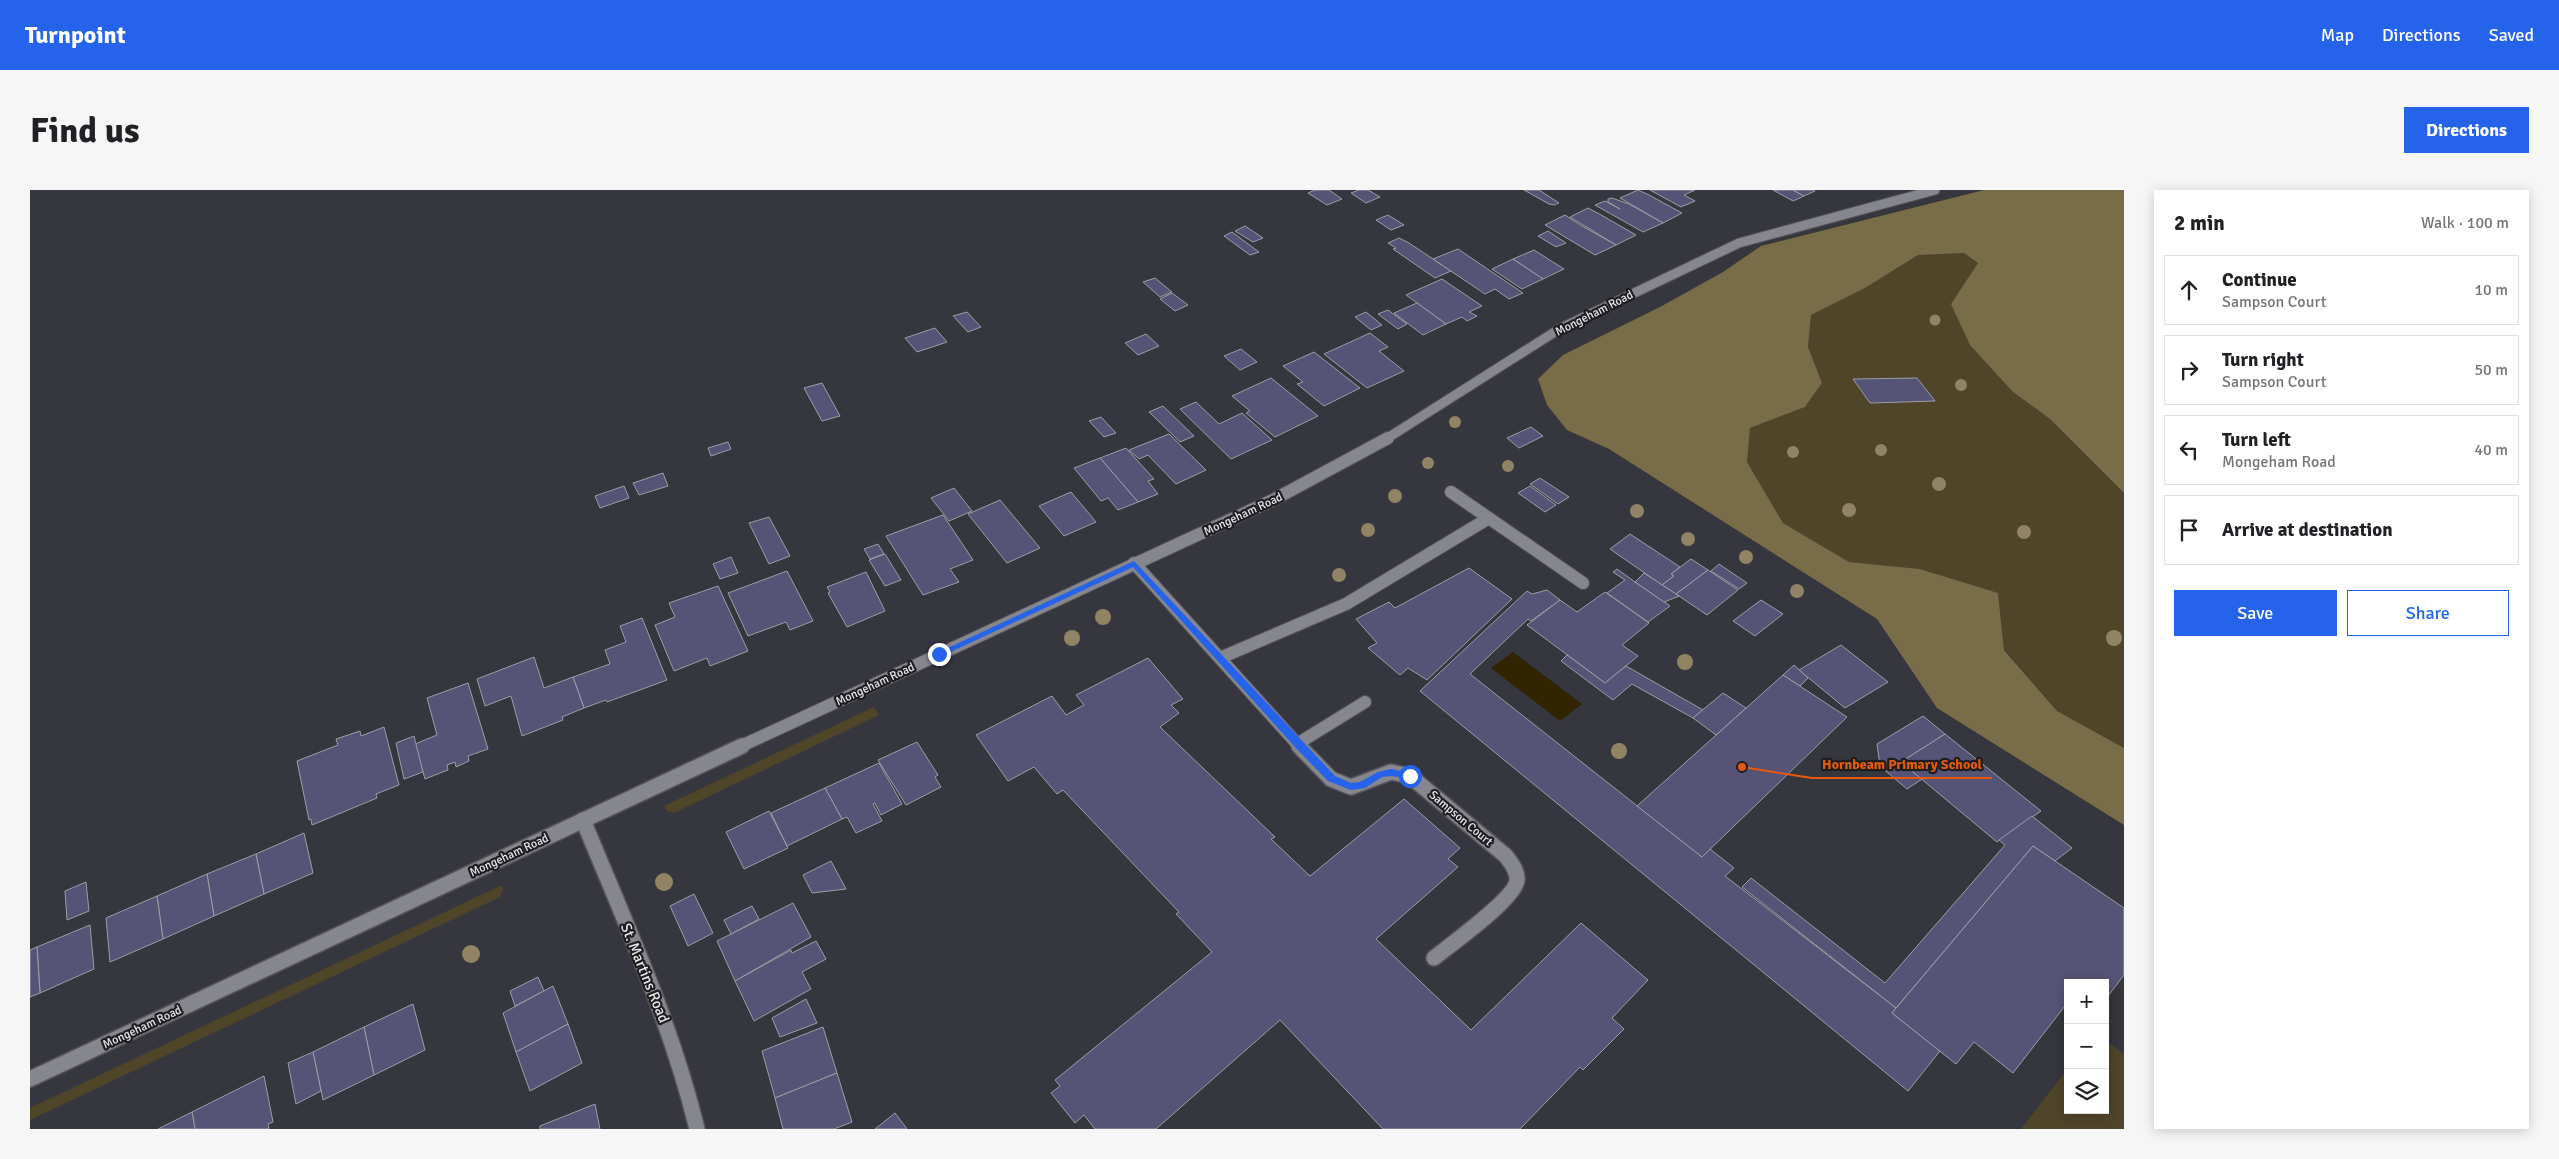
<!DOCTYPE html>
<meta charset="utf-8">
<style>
body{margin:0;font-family:Signika,sans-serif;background:#f6f6f6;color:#202124}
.controls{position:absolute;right:15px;bottom:15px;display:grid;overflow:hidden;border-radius:0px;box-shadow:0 2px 12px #0003}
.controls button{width:45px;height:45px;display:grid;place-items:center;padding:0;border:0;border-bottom:1px solid #e0e0e0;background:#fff;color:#202124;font:25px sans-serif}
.stop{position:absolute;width:15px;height:15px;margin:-11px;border:4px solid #2563eb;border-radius:50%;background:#fff}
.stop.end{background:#2563eb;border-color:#fff;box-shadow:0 1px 5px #0008}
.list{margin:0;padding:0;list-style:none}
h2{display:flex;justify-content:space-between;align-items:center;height:65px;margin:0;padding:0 20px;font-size:21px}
h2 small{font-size:16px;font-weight:400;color:#757577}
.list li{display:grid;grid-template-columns:32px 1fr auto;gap:15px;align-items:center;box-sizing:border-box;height:70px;margin:0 10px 10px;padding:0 10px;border:1px solid #e0e0e0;border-radius:0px}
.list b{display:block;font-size:19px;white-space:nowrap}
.list p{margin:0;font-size:16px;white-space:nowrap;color:#757577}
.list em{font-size:16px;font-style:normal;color:#757577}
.actions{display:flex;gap:10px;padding:15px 20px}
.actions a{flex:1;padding:11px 0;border:1px solid #2563eb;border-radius:0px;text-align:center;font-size:18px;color:#2563eb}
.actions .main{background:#2563eb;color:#fff}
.icon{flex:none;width:28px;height:28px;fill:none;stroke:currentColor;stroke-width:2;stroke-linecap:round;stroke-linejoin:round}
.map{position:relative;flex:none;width:2094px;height:939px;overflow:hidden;border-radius:0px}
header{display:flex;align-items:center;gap:30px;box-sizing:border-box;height:70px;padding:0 25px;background:#2563eb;color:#fff}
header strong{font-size:24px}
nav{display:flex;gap:28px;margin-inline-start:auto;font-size:18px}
.intro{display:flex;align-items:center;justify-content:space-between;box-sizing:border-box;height:120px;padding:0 30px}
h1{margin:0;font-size:35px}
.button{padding:12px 22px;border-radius:0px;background:#2563eb;color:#fff;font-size:18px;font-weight:700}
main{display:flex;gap:30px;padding:0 30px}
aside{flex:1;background:#fff;border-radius:0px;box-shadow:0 2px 12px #0003}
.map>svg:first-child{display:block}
</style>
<header>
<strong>Turnpoint</strong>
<nav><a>Map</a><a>Directions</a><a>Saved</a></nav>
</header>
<div class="intro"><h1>Find us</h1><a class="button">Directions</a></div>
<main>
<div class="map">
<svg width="2094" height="939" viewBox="0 0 2094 939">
<rect width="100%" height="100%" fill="#36363e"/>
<g fill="#4f4529">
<path d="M1934,63l15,9 -28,42 62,88 37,27 74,74v255l-67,-37 -53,-62 -6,-56 -78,-24 -71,-7 -66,-39 -36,-61 3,-34 55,-21 17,-24 -14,-36 3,-32 54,-27 53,-33z"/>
<path d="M844,517l5,8 -205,98 -7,-2 -3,-5z"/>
<path d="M472,695l1,5 -3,7 -470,223v-12z"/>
<path d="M2075,850l19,14v75h-103l47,-61v42h37z"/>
</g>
<path fill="#796c48" d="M1954,0h140v303l-74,-74 -37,-27 -43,-47 -19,-41 27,-41 -14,-10 -46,2 -53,33 -54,27 -3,32 14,36 -17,24 -55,21 -3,34 36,61 66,39 71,7 78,24 6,57 53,61 67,37v77l-187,-117 -60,-89 -268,-170 -42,-19 -20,-25 -9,-26 25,-24 97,-48 63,-35 38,-26z"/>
<path fill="#312501" d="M1483,462l69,52 -22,17 -69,-53z"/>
<g fill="#565476" stroke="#9d9da6">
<path d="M1285,0h14l13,9 -15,6 -19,-12z"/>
<path d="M1329,0h9l12,7 -14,6 -15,-10z"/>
<path d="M1494,0h15l20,13 -5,2 -5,-1z"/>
<path d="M1608,0l11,5 33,18 -19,10 -43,-25z"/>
<path d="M1620,0h45l-11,5 11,6 -14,6z"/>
<path d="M1743,0h20l11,6 -11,5z"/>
<path d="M1763,0h20l2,1 -11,5z"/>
<path d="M1582,8l17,6 34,19 -20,9 -48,-27 10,-4 15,8 -12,-7v-3z"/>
<path d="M1558,18l15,8 33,19 -20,10 -46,-28z"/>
<path d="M1358,25l16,10 -13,5 -15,-10z"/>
<path d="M1535,25l17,11 34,19 -21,10 -50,-30z"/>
<path d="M1215,36l18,12 -10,4 -18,-11z"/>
<path d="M1518,41l18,12 -10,4 -18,-11z"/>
<path d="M1202,42l27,20 -9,3 -26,-19z"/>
<path d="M1369,48l10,5 42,28 -16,7 -42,-29 3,-1 -8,-5z"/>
<path d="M1428,59l65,44 -14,6 -14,-10 -10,5 -52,-35z"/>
<path d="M1504,60l30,19 -21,10 -30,-20z"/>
<path d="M1483,69l30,20 -21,10 -30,-20z"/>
<path d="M1125,88l17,14 -12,5 -17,-15z"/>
<path d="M1412,89l40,27 -13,6 8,4 -10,5 -5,-4 -16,7 -40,-29z"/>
<path d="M1142,103l16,12 -13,6 -15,-12z"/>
<path d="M1387,113l29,21 -23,11 -29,-22z"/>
<path d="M1358,120l19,14 -9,5 -20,-15z"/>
<path d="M937,122l14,15 -13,5 -15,-16z"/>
<path d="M1336,122l16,13 -11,5 -16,-13z"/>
<path d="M905,138l12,14 -30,10 -12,-14z"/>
<path d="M1340,143l18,14 -9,4 25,20 -37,17 -43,-34z"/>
<path d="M1116,144l13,12 -21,9 -13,-12z"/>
<path d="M1211,159l16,13 -17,8 -16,-14z"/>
<path d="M1284,162l46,36 -36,18 -27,-22 6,-2 -20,-16z"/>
<path d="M1241,188l47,38 -43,21 -29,-24 4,-2 -18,-15z"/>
<path d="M1887,188l18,23 -65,2 -17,-24z"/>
<path d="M792,193l18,33 -18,5 -18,-33z"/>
<path d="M1166,212l23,22 23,-11 30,27 -41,19 -51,-50z"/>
<path d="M1133,216l31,30 -14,6 -31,-30z"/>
<path d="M1071,227l15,16 -12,4 -15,-16z"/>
<path d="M1501,237l12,9 -24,12 -12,-10z"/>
<path d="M1139,244l37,36 -30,14 -28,-29 -9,4 -10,-9z"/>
<path d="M698,252l3,7 -20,7 -3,-8z"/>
<path d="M1096,258l28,31 -6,2 10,13 -20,8 -38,-44z"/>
<path d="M1070,268l38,44 -20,8 -10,-12 -7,3 -27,-33z"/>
<path d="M633,283l5,13 -29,9 -6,-12z"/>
<path d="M1510,288l29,19 -11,7 -28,-20z"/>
<path d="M594,296l5,12 -29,10 -5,-12z"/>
<path d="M1500,296l26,19 -11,7 -27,-19z"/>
<path d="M924,298l18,23 -23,10 -18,-23z"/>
<path d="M1041,302l25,30 -32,14 -25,-30z"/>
<path d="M970,310l40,48 -33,15 -39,-49z"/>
<path d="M913,325l30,45 -23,9 9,13 -36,13 -37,-59z"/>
<path d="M739,327l21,39 -21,8 -20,-41z"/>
<path d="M1600,344l50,33 -9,7 3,2 -12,9 -52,-36z"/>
<path d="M848,354l6,10 -14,5 -6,-10z"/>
<path d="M855,364l16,26 -16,6 -16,-26z"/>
<path d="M701,367l7,16 -18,6 -7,-15z"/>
<path d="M1661,369l17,11 -32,24 -14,-9 12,-9 -3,-2z"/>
<path d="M1689,374l28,19 -8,6 -28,-18z"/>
<path d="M1439,378l43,31 -85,81 -19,-12 -8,7 -32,-27 9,-5 -21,-24 33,-17 6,6z"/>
<path d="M1587,379l18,13 35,24 -22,16 -41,-29 18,-13 -12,-8z"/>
<path d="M1678,380l30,20 -31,25 -31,-21z"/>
<path d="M757,381l26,50 -23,9 -4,-8 -38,14 -20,-43z"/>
<path d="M836,382l19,39 -38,16 -19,-34 2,-1 -3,-5z"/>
<path d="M1614,383l32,21 3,2 -15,6 -29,-20z"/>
<path d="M688,396l30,65 -38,15 -3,-8 -33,13 -19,-46 20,-8 -6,-14z"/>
<path d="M1517,400l13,10 -29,21 -3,-2 -58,55 232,183 8,-8 24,19 -9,8 171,132 -4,5 48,38 -32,40 -488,-400 107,-100 5,3z"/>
<path d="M1575,402l44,31 -27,22 16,11 -33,27 -78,-58 33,-25 17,12z"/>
<path d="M1731,410l22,14 -28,22 -22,-15z"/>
<path d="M612,428l25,62 -60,22 -1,-2 -22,8 -11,-31 37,-13 -5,-14 21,-8 -6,-16z"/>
<path d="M1811,455l47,37 -43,26 -46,-38z"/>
<path d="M1537,465l38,28 21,-17 77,44 -10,8 -61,-34 -19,16 -52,-39z"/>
<path d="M504,467l10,31 29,-11 11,31 -22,9 1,3 -41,16 -11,-40 -26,10 -8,-27z"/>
<path d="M1118,468l35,41 -12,6 8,8 -19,14 115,110 -4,2 39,37 94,-77 56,49 -12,11 10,8 -82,72 95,91 110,-107 67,57 -36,38 12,11 -41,41 -3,-3 -60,62h-137l-103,-109 -124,109h-61l-11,-14 -9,8 -24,-30 9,-7 -5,-6 157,-128 -36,-38 3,-2 -116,-122 -6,4 -23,-27 -26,14 -32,-46 76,-39 14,19 18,-10 -8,-10z"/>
<path d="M1764,475l14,13 -8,8 -17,-11z"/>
<path d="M1753,485l64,42 -145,140 -65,-51z"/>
<path d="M438,493l20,66 -20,7 1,5 -13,6 -1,-5 -8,3 1,5 -23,9 -10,-35 22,-9 -10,-37z"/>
<path d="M1693,503l23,15 -30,27 -23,-17z"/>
<path d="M1893,526l22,18 -44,28 21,17 -15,10 -27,-23 -3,-22z"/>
<path d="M354,537l15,58 -23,9 1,4 -65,27 -1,-6 -2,1 -12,-59 41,-16 -2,-6 24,-8 1,5z"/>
<path d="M1915,544l96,77 -44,31 -96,-80z"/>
<path d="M384,546l9,36 -19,7 -8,-36z"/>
<path d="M887,552l21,33 -3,2 6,10 -35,18 -28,-45z"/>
<path d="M849,573l23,41 -21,11 -6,-12 -2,1 9,17 -26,12 -9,-16 -5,2 -17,-31z"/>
<path d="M795,598l17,31 -55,27 -16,-33z"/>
<path d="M739,621l19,37 -44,21 -18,-37z"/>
<path d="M2002,626l40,32 -17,13 -22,-15 -137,162 -154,-121 9,-9 134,105 120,-138 -6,-5z"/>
<path d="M274,643l9,40 -49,21 -8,-40z"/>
<path d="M2003,656l91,62v67l-19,25v-17h-37v19l-55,71 -39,-31 -18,22 -64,-51z"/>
<path d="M226,664l8,40 -50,22 -7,-42z"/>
<path d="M801,671l15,28 -34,4 -9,-18z"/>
<path d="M177,684l7,42 -51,23 -6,-43z"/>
<path d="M56,692l3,29 -22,9 -2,-29z"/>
<path d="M664,704l19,39 -25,13 -18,-40z"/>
<path d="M127,706l6,43 -53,23 -4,-44z"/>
<path d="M763,713l18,34 -76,44 -18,-40z"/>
<path d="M722,716l7,13 -28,15 -7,-14z"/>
<path d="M60,735l4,44 -54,24 -3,-46z"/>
<path d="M786,751l10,18 -24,13 9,17 -57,32 -19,-40 56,-31 1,3z"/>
<path d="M7,757l3,46 -10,4v-47z"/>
<path d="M508,787l6,14 -29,15 -5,-15z"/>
<path d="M523,796l15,38 -52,28 -13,-39z"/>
<path d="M776,809l11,24 -37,14 -8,-19z"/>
<path d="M383,814l12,46 -51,25 -10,-48z"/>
<path d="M538,834l14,39 -52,28 -14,-39z"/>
<path d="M334,837l10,48 -51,25 -10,-48z"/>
<path d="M793,837l14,46 -62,25 -13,-47z"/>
<path d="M283,862l8,39 -25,13 -8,-41z"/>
<path d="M807,883l15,49 -18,7h-51l-8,-31z"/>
<path d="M234,886l9,46 -5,2 1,5h-74l-3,-17z"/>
<path d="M565,914l5,25h-60v-3z"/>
<path d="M162,922l3,17h-37z"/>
<path d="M865,923l12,16h-32z"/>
</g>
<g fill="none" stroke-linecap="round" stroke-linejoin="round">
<g stroke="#535358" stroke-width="11">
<path id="minor-far2" d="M1356,249l175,-111 178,-85 196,-53"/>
</g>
<g stroke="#535358" stroke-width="14">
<g id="minor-far1">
<path d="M1421,302l132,91"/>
<path d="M1104,373l166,184"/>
<path d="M1190,468l126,-54 143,-86"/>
<path d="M1267,554l68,-42"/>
<path d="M709,557l534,-247 115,-62"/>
</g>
</g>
<g stroke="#535358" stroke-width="18">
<g id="minor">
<path d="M1269,556l32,33 20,8 40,-15 19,4 96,80c5,7 12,15 11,24 -1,18 -67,65 -83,78"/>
<path d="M553,630c42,102 88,202 114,309"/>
<path d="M0,889l712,-333"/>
</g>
</g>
<use href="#minor-far2" stroke="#86868f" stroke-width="9"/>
<use href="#minor-far1" stroke="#86868f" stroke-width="12"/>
<use href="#minor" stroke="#86868f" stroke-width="15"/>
</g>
<g fill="#908465">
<circle cx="1905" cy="130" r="5.5"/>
<circle cx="1931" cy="195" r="6"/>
<circle cx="1425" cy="232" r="6"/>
<circle cx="1851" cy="260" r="6"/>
<circle cx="1763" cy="262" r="6"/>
<circle cx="1398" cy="273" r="6"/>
<circle cx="1478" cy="276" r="6"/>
<circle cx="1909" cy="294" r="7"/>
<circle cx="1365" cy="306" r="7"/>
<circle cx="1819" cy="320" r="7"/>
<circle cx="1607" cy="321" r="7"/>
<circle cx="1338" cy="340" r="7"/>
<circle cx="1994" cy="342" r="7"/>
<circle cx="1658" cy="349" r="7"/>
<circle cx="1716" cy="367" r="7"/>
<circle cx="1309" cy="385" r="7"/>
<circle cx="1767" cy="401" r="7"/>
<circle cx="1073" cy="427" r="8"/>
<circle cx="1042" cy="448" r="8"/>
<circle cx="2084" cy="448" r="8"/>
<circle cx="1655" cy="472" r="8"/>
<circle cx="1589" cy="561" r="8"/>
<circle cx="634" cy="692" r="9"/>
<circle cx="441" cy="764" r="9"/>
</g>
<path fill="#2563eb" d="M1104,371l201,215 16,7 9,-1 18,-10 13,-3 22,4v6l-22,-3 -9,1 -17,11 -14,2 -23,-9 -34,-35 -161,-179 -191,89 -7,-2z"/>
<g text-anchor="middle" stroke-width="4.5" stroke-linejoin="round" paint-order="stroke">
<g font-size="12" fill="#e8e8ed" stroke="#1e1e21">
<text transform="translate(1564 123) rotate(-27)" y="4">Mongeham Road</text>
<text transform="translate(1213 324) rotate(-25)" y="4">Mongeham Road</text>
<text transform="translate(845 494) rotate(-25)" y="4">Mongeham Road</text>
<text transform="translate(1431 628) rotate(40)" y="4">Sampson Court</text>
<text transform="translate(479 665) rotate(-25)" y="4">Mongeham Road</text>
<text transform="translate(112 837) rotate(-25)" y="4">Mongeham Road</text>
</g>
<g font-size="15" fill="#e8e8ed" stroke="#1e1e21">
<text transform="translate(615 783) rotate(68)" y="5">St. Martins Road</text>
</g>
</g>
<path fill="none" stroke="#e8590c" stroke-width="2" d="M1712 577L1782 588H1962"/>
<circle fill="#e8590c" stroke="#1e1e21" stroke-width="2" cx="1712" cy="577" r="5"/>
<g font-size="14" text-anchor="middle" font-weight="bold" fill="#e8590c" stroke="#1e1e21" stroke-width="4.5" stroke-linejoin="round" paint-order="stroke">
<text x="1872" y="579">Hornbeam Primary School</text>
</g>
</svg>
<div class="controls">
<button>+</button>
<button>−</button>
<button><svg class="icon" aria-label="layers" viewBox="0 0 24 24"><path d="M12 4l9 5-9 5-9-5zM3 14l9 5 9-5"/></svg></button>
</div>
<div class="stop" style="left:1380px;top:586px"></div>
<div class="stop end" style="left:909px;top:464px"></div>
</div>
<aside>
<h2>2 min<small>Walk · 100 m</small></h2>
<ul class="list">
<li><svg class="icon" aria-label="ahead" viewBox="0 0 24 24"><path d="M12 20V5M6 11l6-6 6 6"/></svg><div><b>Continue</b><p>Sampson Court</p></div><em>10 m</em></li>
<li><svg class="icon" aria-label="right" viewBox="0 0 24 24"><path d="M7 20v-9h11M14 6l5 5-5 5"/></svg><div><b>Turn right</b><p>Sampson Court</p></div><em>50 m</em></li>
<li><svg class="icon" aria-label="left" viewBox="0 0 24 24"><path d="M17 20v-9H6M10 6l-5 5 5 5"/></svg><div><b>Turn left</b><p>Mongeham Road</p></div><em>40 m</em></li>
<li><svg class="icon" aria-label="arrive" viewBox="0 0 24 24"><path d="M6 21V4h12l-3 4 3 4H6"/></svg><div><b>Arrive at destination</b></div></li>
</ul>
<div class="actions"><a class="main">Save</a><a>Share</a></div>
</aside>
</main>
